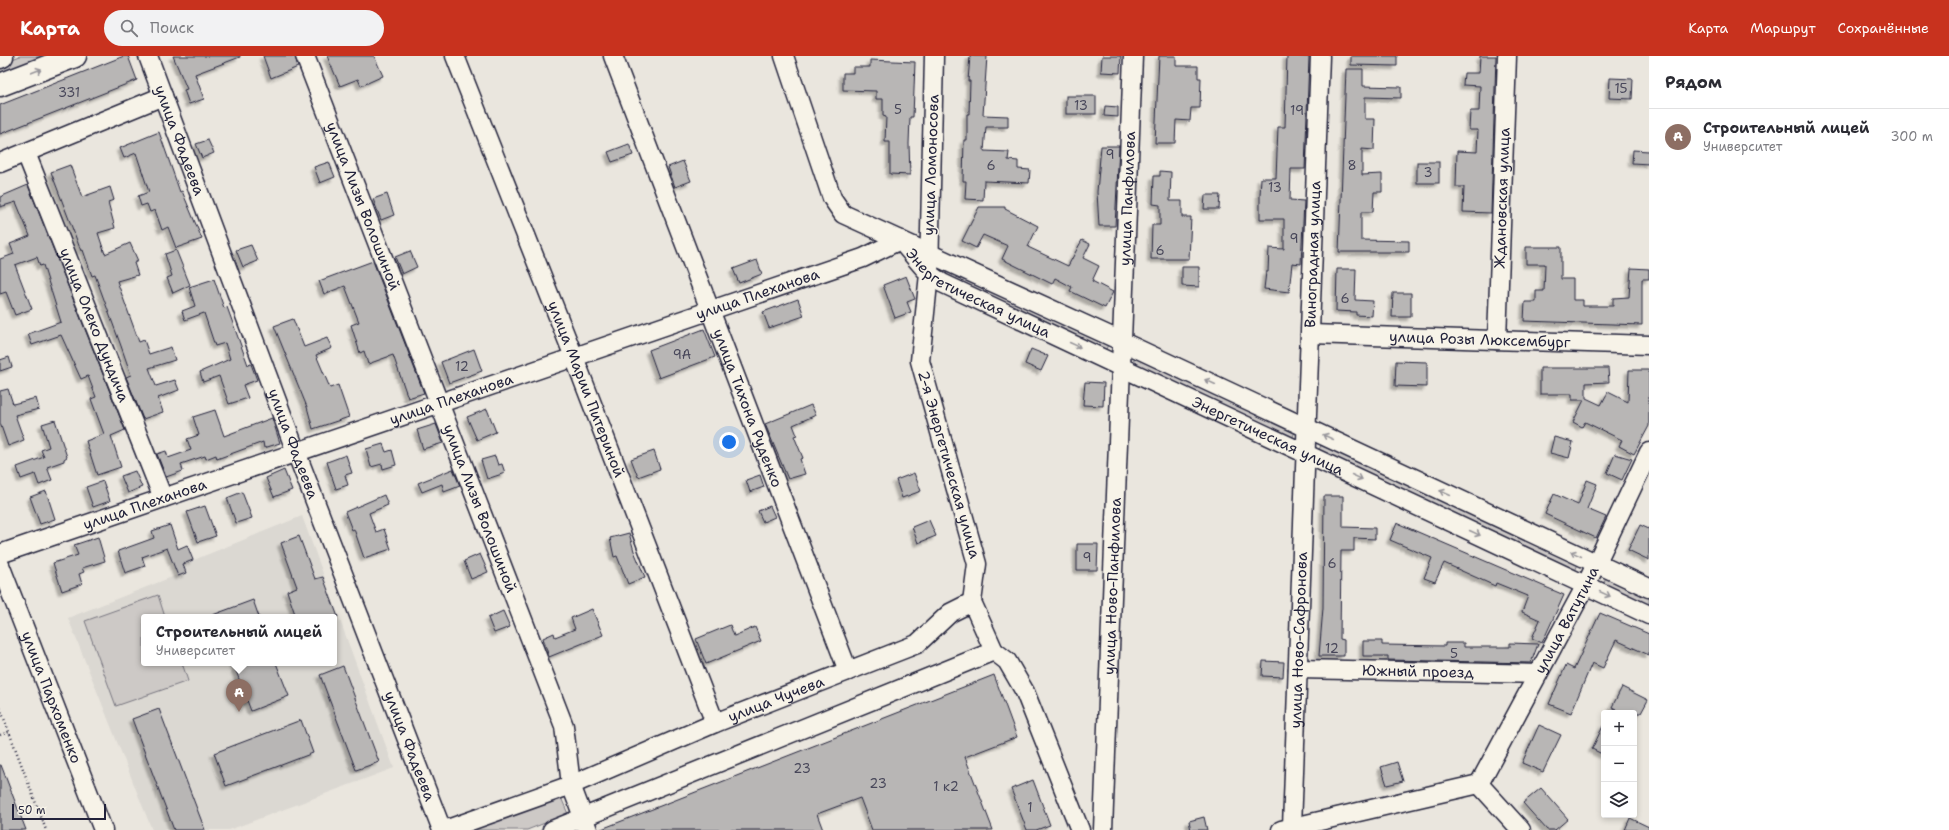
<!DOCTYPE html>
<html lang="ru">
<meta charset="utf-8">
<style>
body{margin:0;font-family:"Shantell Sans",sans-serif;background:#f2f2f3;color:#2b2b33}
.controls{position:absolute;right:12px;bottom:12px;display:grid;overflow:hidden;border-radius:4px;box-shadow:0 2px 6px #0003}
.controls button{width:36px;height:36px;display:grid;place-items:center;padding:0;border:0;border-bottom:1px solid #e1e1e2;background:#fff;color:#2b2b33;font:20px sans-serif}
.scale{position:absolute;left:12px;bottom:10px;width:94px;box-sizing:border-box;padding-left:4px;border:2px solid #22223b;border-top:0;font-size:11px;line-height:14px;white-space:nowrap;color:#22223b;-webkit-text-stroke:3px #f7f3e8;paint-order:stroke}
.you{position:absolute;left:729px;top:386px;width:14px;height:14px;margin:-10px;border:3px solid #fff;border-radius:50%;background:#1a73e8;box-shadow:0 0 0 6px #1a73e833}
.badge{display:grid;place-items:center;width:26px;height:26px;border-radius:50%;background:#c8321e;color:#fff;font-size:13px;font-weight:700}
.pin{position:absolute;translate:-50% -33px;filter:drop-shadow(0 1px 2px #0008)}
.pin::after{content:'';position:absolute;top:21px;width:14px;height:12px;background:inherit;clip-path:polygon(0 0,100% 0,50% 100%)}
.popup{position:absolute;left:141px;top:558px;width:196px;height:52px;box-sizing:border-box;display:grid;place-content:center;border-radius:4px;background:#fff;filter:drop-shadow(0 1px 3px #0005);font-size:13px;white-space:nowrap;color:#7c7c81}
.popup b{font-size:15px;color:#2b2b33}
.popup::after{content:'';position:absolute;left:50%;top:100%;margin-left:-8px;border:8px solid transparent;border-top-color:#fff}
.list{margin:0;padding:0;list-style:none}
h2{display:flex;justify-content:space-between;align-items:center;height:52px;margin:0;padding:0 16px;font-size:17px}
h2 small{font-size:13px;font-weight:400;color:#7c7c81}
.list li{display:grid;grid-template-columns:26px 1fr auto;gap:12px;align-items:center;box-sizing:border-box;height:56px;padding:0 16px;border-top:1px solid #e1e1e2}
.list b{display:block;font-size:15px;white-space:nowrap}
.list p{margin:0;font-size:13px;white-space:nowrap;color:#7c7c81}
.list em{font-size:13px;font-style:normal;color:#7c7c81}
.icon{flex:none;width:22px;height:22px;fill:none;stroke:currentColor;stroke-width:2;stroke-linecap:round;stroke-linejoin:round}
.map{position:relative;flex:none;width:1649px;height:774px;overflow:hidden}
header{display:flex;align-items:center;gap:24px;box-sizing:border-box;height:56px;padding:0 20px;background:#c8321e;color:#fff}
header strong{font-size:19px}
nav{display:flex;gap:22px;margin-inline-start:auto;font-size:14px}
.search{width:280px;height:36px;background:#f2f2f3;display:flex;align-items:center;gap:10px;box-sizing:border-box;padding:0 14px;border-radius:22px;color:#7c7c81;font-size:15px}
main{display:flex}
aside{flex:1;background:#fff}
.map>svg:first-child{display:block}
</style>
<header>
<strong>Карта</strong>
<div class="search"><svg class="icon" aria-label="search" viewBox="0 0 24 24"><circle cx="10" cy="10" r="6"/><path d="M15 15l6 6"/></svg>Поиск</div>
<nav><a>Карта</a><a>Маршрут</a><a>Сохранённые</a></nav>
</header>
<main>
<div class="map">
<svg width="1649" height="774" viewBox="0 0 1649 774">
<defs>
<filter id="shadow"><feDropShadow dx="-3.5" dy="3.5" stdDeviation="1" flood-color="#0004"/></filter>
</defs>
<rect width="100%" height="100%" fill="#eae6de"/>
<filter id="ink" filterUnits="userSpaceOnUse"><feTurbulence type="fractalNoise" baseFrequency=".025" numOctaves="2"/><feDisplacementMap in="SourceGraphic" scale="8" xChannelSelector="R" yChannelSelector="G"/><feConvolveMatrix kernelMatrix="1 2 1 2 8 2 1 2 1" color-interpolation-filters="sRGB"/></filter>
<g filter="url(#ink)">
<path fill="#dbd8d2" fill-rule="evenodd" d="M302,460l92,252 -165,62h-77l-84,-212 109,-43 -3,-7zM144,561h190v46h-190z"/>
<g fill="#cdc9c6" stroke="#787680">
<path d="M20,0h33l-53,20v-12z"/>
<path d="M949,212l160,74 -4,10 -160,-75z"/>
<path d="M1136,299l160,74 -4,10 -161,-74z"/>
<path d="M1322,387l257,119 -4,9 -257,-119z"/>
<path d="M1607,519l42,19v12l-46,-22z"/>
<path d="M158,539l7,22h-21v46h38l6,18 -72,25 -31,-85z"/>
<path d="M560,739l8,19 -41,16h-56z"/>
</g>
<g fill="#b8b6b5" stroke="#22223b" filter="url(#shadow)">
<path d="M124,0h4l9,24 -137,54v-29z"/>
<path d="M173,0h67v1l-45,17 9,25 -15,5 -5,-14 3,-1z"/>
<path d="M263,0h32l3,11 -27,11z"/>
<path d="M327,0h47l9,20 -22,10 -3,-7 -18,7z"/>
<path d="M970,0h17l-4,59 25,1v11h-22l-2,24 25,1 -1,8 10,1v8l12,1 -1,13 -45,-2 -1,19 -18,-1 1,-18h-3l1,-41h3v-26h2l1,-33h-2z"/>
<path d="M1102,0h19l-1,17 -19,-1z"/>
<path d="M1159,0h17v10h22v12h3l-1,30h-9l-1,13 -14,-1 -1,23h-20z"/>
<path d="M1287,0l22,1 -4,112h-14l-1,31 14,1 -3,63 -9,-1 -3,29 -25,-3 2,-17h2l1,-24 15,1v-30h-24v-24l1,-17h15l2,-51h7z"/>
<path d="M1351,0h46v10l-46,-1z"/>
<path d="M1480,0h16l-5,157 -28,-1 1,-25h-8l1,-36 20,1 1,-22h-9l1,-19h9l1,-25 -17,-1 1,-12h15z"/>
<path d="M870,4l45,2 -2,55h-3l-1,27 1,31 -20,-1v-32h-5l1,-25 -3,-1v-17h-7v-8l-33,-1v-17h10v-6h17z"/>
<path d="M1346,13h17v17l38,1v11l-36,-1v22h10l-1,31 -12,-1v26l20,-1v18h-8l-1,20h-12v28l48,1v11h-70z"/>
<path d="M1610,22l23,1 -1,20 -23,-1z"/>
<rect x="1066" y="40" width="30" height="18"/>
<path d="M1105,50l13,1v10l-14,-1z"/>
<path d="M159,76l21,60 2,-1 20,48 -26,9 -8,-21 -6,3 -7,-20 -5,2 -3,-8 -6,2 -3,-10 11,-4 -13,-39 -12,5 -4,-10z"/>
<path d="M208,84l6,13 -12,5 -6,-14z"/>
<path d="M629,88l4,11 -21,7 -4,-10z"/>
<path d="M1101,90h18l-4,80h-16l-2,-34z"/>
<path d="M1633,94l16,1v13l-17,-1z"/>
<path d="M683,105l8,20 -16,6 -7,-20z"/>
<path d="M329,106l6,15 -15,6 -6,-16z"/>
<rect x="1417" y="106" width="22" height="21"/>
<path d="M70,109l12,32 28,-10 4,13 -6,2 7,26 -17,5 7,21 25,-11 8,18 -4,2 4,12 -21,6 22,61 5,-2 5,14 22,-7 4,13 -26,8 7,18 19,-6 4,10 -21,8 5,14 -20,7 -17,-42 5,-2 -10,-29 -26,-71 -3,1 -9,-26 -2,1 -30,-79z"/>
<path d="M1160,115l11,1 -1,29h12v16h9l-2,42h-38l1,-34h8v-20l-7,-1 1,-28h6z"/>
<path d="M28,129l97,245 -14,6 10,31 -24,8 -11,-34 18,-7 -13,-35 5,-2 -8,-21 -7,3 -20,-44 -29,10 -4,-11 33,-12 -18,-57 -3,1 -3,-9 -22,8 17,44 -17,6 -9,-23 -6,2v-35l14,-5 -4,-10 20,-8 -14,-34 -16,5v-10z"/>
<path d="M387,138l7,21 -13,5 -8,-21z"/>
<path d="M1205,139h15l-1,14h-15z"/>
<path d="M979,151h26v2l33,17 -10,21 40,19 14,-26 8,4 -7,14 16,8 -7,15 21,11 -8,16 -35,-17 2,-4 -17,-9 -3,6 -50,-25 6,-13 -25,-11 -7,13 -14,-7z"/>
<path d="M251,189l7,16 -15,6 -7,-17z"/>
<path d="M1526,191h35v32h12v21h10v6h30v-8l16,-1 2,-29 18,1v10h-7v46l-118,-4 1,-19h11v-11h8l1,-27h-19z"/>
<path d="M176,194l14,35 -17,8 -6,-15 5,-2 -7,-22z"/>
<path d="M410,195l7,16 -15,7 -7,-17z"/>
<path d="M757,204l5,14 -23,9 -6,-14z"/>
<path d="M373,205l51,132 -16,5 -15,-43 -25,9 -4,-13 -4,2 -9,-28 8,-3 -14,-36 -21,8 -5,-13z"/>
<path d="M1182,211h17v20l-17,-1z"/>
<path d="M1337,213h19l-1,31 18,1 -1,15 -16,-1v-3l-20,-1z"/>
<path d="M906,220l9,23 -8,3 4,10 -16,6 -12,-33z"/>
<path d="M214,223l10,29 3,-1 21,58 3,-1 6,16 -14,5 5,13 -19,6 -10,-28 -16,6 -3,-10 30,-13 -5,-16 -10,3 -11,-33 -19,7 -3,-9 13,-5 -6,-19z"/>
<path d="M1393,237h18v24h-19z"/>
<path d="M798,243l6,17 -35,12 -6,-16z"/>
<path d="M293,263l11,28 23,-9 5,10 -16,7 14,33 8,-3 11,32 -36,12 -6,-22 -33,-81z"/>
<path d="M704,273l11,28 -56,21 -10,-28z"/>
<path d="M474,293l8,22 -33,12 -8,-21z"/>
<path d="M1031,293l17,7 -7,15 -16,-7z"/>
<path d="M9,301l3,10 -12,4v-11z"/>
<path d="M1396,305l31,1v25l-32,-1z"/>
<path d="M1540,312h68l1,14 -23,1v15l15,7 7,-13 20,10 1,-32h20v56l-15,28 -15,-8 3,-6 -37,-18 -3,5 -9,-5 11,-22h-12v-6h-32z"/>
<path d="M1085,326l19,1 -1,23 -20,-1z"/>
<path d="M8,333l5,15 23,-6 3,11 -24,6 9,25 -16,6 -8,-23v-32z"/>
<path d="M811,349l5,10 -23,10 4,10 -3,1 9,22 -3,1 5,15 -17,5 -23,-55z"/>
<path d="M487,353l9,23 -19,8 -10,-23z"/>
<path d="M215,354l9,26 48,-18 8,25 -16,5 -1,-6 -46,17 -1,-4 -10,4 -1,-3 -24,8 2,7 -17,6 -9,-23 9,-3 2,7 23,-8 -4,-11 12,-4 -6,-18z"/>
<path d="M55,364l12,37 -3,2v2l-17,6 5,13 -13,5 -4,-11 -14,5 -4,-12 27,-10 -3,-7 8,-3 -7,-23z"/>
<path d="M436,368l7,19 -20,6 -6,-19z"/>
<path d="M1554,381l19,5 -4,16 -19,-5z"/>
<path d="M383,388l3,8 6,-2 4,15 -13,4 -1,-5 -11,3 -5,-18z"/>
<path d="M654,395l6,18 -22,8 -7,-18z"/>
<path d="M1615,398l17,5 -10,21 -15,-7z"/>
<path d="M346,399l6,18 -7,2 3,10 -12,4 -9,-27z"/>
<path d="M495,400l3,9 4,-1 3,9 -18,6 -6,-19z"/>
<path d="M453,413l7,17 -16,6 -2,-8 -20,8 -4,-9z"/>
<path d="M284,414l8,20 -18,7 -8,-19z"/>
<path d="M135,415l7,16 -14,6 -7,-17z"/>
<path d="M914,417l7,18 -19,7 -6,-18z"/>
<path d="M760,419l4,12 -14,5 -4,-12z"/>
<path d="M1587,424l10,4 -10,25 19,8 -10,21 -51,-24 9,-20 24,11z"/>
<path d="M103,425l7,20 -17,6 -7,-20z"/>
<path d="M46,435l9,28 -15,5 -10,-27z"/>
<path d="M242,436l10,26 -16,5 -9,-25z"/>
<path d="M384,439l4,10 -19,8 7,19 8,-3 7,20 -27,9 -10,-29 -2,1 -7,-18z"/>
<path d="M1324,440h19v31l32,1v11l-21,-1v13h-13l-1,88 4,1v16h-25l4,-48z"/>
<path d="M205,450l11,30 -18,6 -11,-30z"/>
<path d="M770,450l5,11 -12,5 -5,-11z"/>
<path d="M929,464l7,16 -18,7 -6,-16z"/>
<path d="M1397,467l167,72 -22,48 -10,-5 8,-18 -18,-8 6,-16 -32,-13 -1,3 -51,-23 -9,19 -11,-4 8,-20 -42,-18z"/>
<path d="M170,469l8,24 9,-4 6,15 -10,4 3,9 -8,3 -11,-28 -25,9 3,9 -20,7 -7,-22 36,-13 -2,-7z"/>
<path d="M1640,469l9,4v31l-21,-10z"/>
<path d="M629,477l5,18 11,26 -17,7 -11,-28 -3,1 -4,-19z"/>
<path d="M299,480l16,43 8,-2 15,40h-42l-9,-26 10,-4 -16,-44z"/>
<path d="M98,481l7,24 -23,7 2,4 -5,2 3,10 -20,7 -9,-28 25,-8 -4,-10z"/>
<path d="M1077,488h21l-1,26h-20z"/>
<path d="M480,498l8,18 -17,7 -7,-18z"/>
<path d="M253,544l6,17h-49v-1z"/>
<path d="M592,553l11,26 -54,22 -6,-19 11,-5 1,4 20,-8 -4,-11z"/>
<path d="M503,555l7,16 -16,6 -6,-15z"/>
<path d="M1600,557l49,21v21l-33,-15 -13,28 -11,-5 -21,50 -22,-9 17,-39 8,4z"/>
<path d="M730,569l4,11 21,-9 6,14 -55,23 -10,-25z"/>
<path d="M1363,585h19v4l63,1v-3h19v4h46v-4l28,1 -7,19 -143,-3v-4h-25z"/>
<path d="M1263,605l21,1 -1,15 -21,-1z"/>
<path d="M233,607h43l13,33 -38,15z"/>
<path d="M343,610l36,96 -23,8 -36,-95z"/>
<path d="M994,619l23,62 -52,20 28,73h-121l-12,-32 -43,16 6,16h-224z"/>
<path d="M1622,631l26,13 -7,13h-27l2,-4 -4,-2z"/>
<path d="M159,653l46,121h-31l-42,-111z"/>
<path d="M301,664l12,33 -87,33 -12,-33z"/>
<path d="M1604,668v31l-12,-6z"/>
<path d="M1539,669l22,10 -18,37 -21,-9z"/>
<path d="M1397,706l6,19 -16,4 -6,-18z"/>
<path d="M0,709h1l25,65h-26z"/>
<path d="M1033,724l17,45 -14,5h-9l-16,-41z"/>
<path d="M1541,732l27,31 -13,11h-8l-24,-27z"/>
<path d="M1204,761l3,13h-16l-2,-9z"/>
<path d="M1630,762l19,9v3h-24z"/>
</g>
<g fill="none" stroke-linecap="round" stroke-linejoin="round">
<g stroke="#22223b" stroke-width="21">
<g id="minor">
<path id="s1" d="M148,0l148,396 146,378"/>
<path id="s2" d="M305,0l259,670 7,59 17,45"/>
<path id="s3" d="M455,0l119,301 141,366"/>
<path id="s4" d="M613,0l235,615"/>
<path d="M784,0l48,142 11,16 280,128 526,246"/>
<path id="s5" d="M934,0l-5,218 -9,87 57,203 -5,38 22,49 13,10 18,31 55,138"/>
<path id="s6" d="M26,97l137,345"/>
<path d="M0,107l163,-67"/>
<path id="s7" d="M1311,278l338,11"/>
<path id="s8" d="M1497,284l10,-284"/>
<path id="s9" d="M0,498l863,-296 37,-18 29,34 13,9 707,332"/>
<path id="s10" d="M0,509l103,265"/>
<path id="s11" d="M1298,613l240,5"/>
<path id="s12" d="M1479,728l107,-199 63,-133"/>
<path d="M1479,728l42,46"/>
<path id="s13" d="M1292,771l28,-771"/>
<path id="s14" d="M445,774l126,-45 144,-62 202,-79 33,-31 22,-11"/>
<path d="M552,774l442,-179"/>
<path id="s15" d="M1103,774l30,-774"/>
<path d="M1281,774l198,-46"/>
</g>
</g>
<g stroke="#22223b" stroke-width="25">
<g id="major">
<path d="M0,1l2,-1"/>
<path d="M0,29l75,-29"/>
</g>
</g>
<g stroke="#22223b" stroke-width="2.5" stroke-dasharray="1 3" stroke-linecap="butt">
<path d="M0,652l46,122"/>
<path d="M0,679l9,-3"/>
</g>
<use href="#minor" stroke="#f7f3e8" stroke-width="18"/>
<use href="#major" stroke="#f7f3e8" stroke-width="22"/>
</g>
<defs><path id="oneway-shaft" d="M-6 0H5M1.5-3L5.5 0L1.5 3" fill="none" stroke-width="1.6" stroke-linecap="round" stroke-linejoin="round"/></defs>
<g stroke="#97959a">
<use href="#oneway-shaft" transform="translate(36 15) rotate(-21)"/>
<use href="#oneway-shaft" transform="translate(1075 289) rotate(25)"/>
<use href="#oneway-shaft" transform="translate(1210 326) rotate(-155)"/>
<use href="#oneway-shaft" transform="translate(1328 381) rotate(-155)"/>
<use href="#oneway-shaft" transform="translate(1357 421) rotate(25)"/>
<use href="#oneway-shaft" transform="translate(1445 437) rotate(-155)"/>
<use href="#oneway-shaft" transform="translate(1475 477) rotate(25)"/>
<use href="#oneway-shaft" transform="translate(1576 498) rotate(-155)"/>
<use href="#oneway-shaft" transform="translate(1605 538) rotate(25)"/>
</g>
</g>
<g text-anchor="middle" stroke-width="3" stroke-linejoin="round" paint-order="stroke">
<g font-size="13" fill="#48475a">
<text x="1621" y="37">15</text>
<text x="69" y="41">331</text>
<text x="1081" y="54">13</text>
<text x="898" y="58">5</text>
<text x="1297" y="59">19</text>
<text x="1110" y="103">9</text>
<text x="991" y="114">6</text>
<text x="1352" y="114">8</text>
<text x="1428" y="121">3</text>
<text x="1275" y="136">13</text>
<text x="1294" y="187">9</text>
<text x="1160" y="199">6</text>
<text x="1345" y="247">6</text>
<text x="682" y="303">9А</text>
<text x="462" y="315">12</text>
<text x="1087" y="506">9</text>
<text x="1332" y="512">6</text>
<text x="1332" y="597">12</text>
<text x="1454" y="602">5</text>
<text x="802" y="717">23</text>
<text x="878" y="732">23</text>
<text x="946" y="735">1 к2</text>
<text x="1030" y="756">1</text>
</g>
<g font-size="15" fill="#22223b" stroke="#f7f3e8">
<text dy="5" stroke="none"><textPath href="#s1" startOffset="90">улица Фадеева</textPath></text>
<text transform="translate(931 109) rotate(-88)" y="5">улица Ломоносова</text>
<text dy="5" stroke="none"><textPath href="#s8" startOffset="142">Ждановская улица</textPath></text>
<text dy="5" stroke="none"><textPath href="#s15" startOffset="632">улица Панфилова</textPath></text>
<text dy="5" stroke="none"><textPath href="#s2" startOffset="161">улица Лизы Волошиной</textPath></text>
<text dy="5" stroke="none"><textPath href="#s13" startOffset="573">Виноградная улица</textPath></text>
<text dy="5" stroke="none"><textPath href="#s9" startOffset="1050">Энергетическая улица</textPath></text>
<text dy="5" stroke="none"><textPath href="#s9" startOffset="801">улица Плеханова</textPath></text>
<text dy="5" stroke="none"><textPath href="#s6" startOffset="185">улица Олеко Дундича</textPath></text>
<text dy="5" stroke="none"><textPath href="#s7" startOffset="169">улица Розы Люксембург</textPath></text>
<text dy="5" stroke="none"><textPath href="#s3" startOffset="358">улица Марии Питериной</textPath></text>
<text dy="5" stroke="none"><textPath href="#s9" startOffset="477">улица Плеханова</textPath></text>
<text dy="5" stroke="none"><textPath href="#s4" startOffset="377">улица Тихона Руденко</textPath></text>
<text dy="5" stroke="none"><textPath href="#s9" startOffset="1374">Энергетическая улица</textPath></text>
<text dy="5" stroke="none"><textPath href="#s1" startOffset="414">улица Фадеева</textPath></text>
<text dy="5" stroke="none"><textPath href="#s5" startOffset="413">2-я Энергетическая улица</textPath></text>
<text dy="5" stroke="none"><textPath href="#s9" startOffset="153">улица Плеханова</textPath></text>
<text dy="5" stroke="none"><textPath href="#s2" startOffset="485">улица Лизы Волошиной</textPath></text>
<text dy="5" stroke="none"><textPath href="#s15" startOffset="244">улица Ново-Панфилова</textPath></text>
<text dy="5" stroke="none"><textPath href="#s12" startOffset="186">улица Ватутина</textPath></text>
<text dy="5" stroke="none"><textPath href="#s13" startOffset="187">улица Ново-Сафронова</textPath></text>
<text dy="5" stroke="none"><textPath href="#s11" startOffset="120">Южный проезд</textPath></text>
<text dy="5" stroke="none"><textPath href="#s10" startOffset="142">улица Пархоменко</textPath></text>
<text dy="5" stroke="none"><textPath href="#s14" startOffset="356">улица Чучева</textPath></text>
<text dy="5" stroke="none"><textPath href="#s1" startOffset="738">улица Фадеева</textPath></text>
</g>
</g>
</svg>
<div class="controls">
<button>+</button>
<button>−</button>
<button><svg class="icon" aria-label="layers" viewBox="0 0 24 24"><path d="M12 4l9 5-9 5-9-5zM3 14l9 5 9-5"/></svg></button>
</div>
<div class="scale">50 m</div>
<div class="you"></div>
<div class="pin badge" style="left:239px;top:656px;background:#8d6e63">A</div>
<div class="popup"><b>Строительный лицей</b>Университет</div>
</div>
<aside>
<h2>Рядом<small></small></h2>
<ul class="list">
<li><span class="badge" style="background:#8d6e63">A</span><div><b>Строительный лицей</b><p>Университет</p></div><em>300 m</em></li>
</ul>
</aside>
</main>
